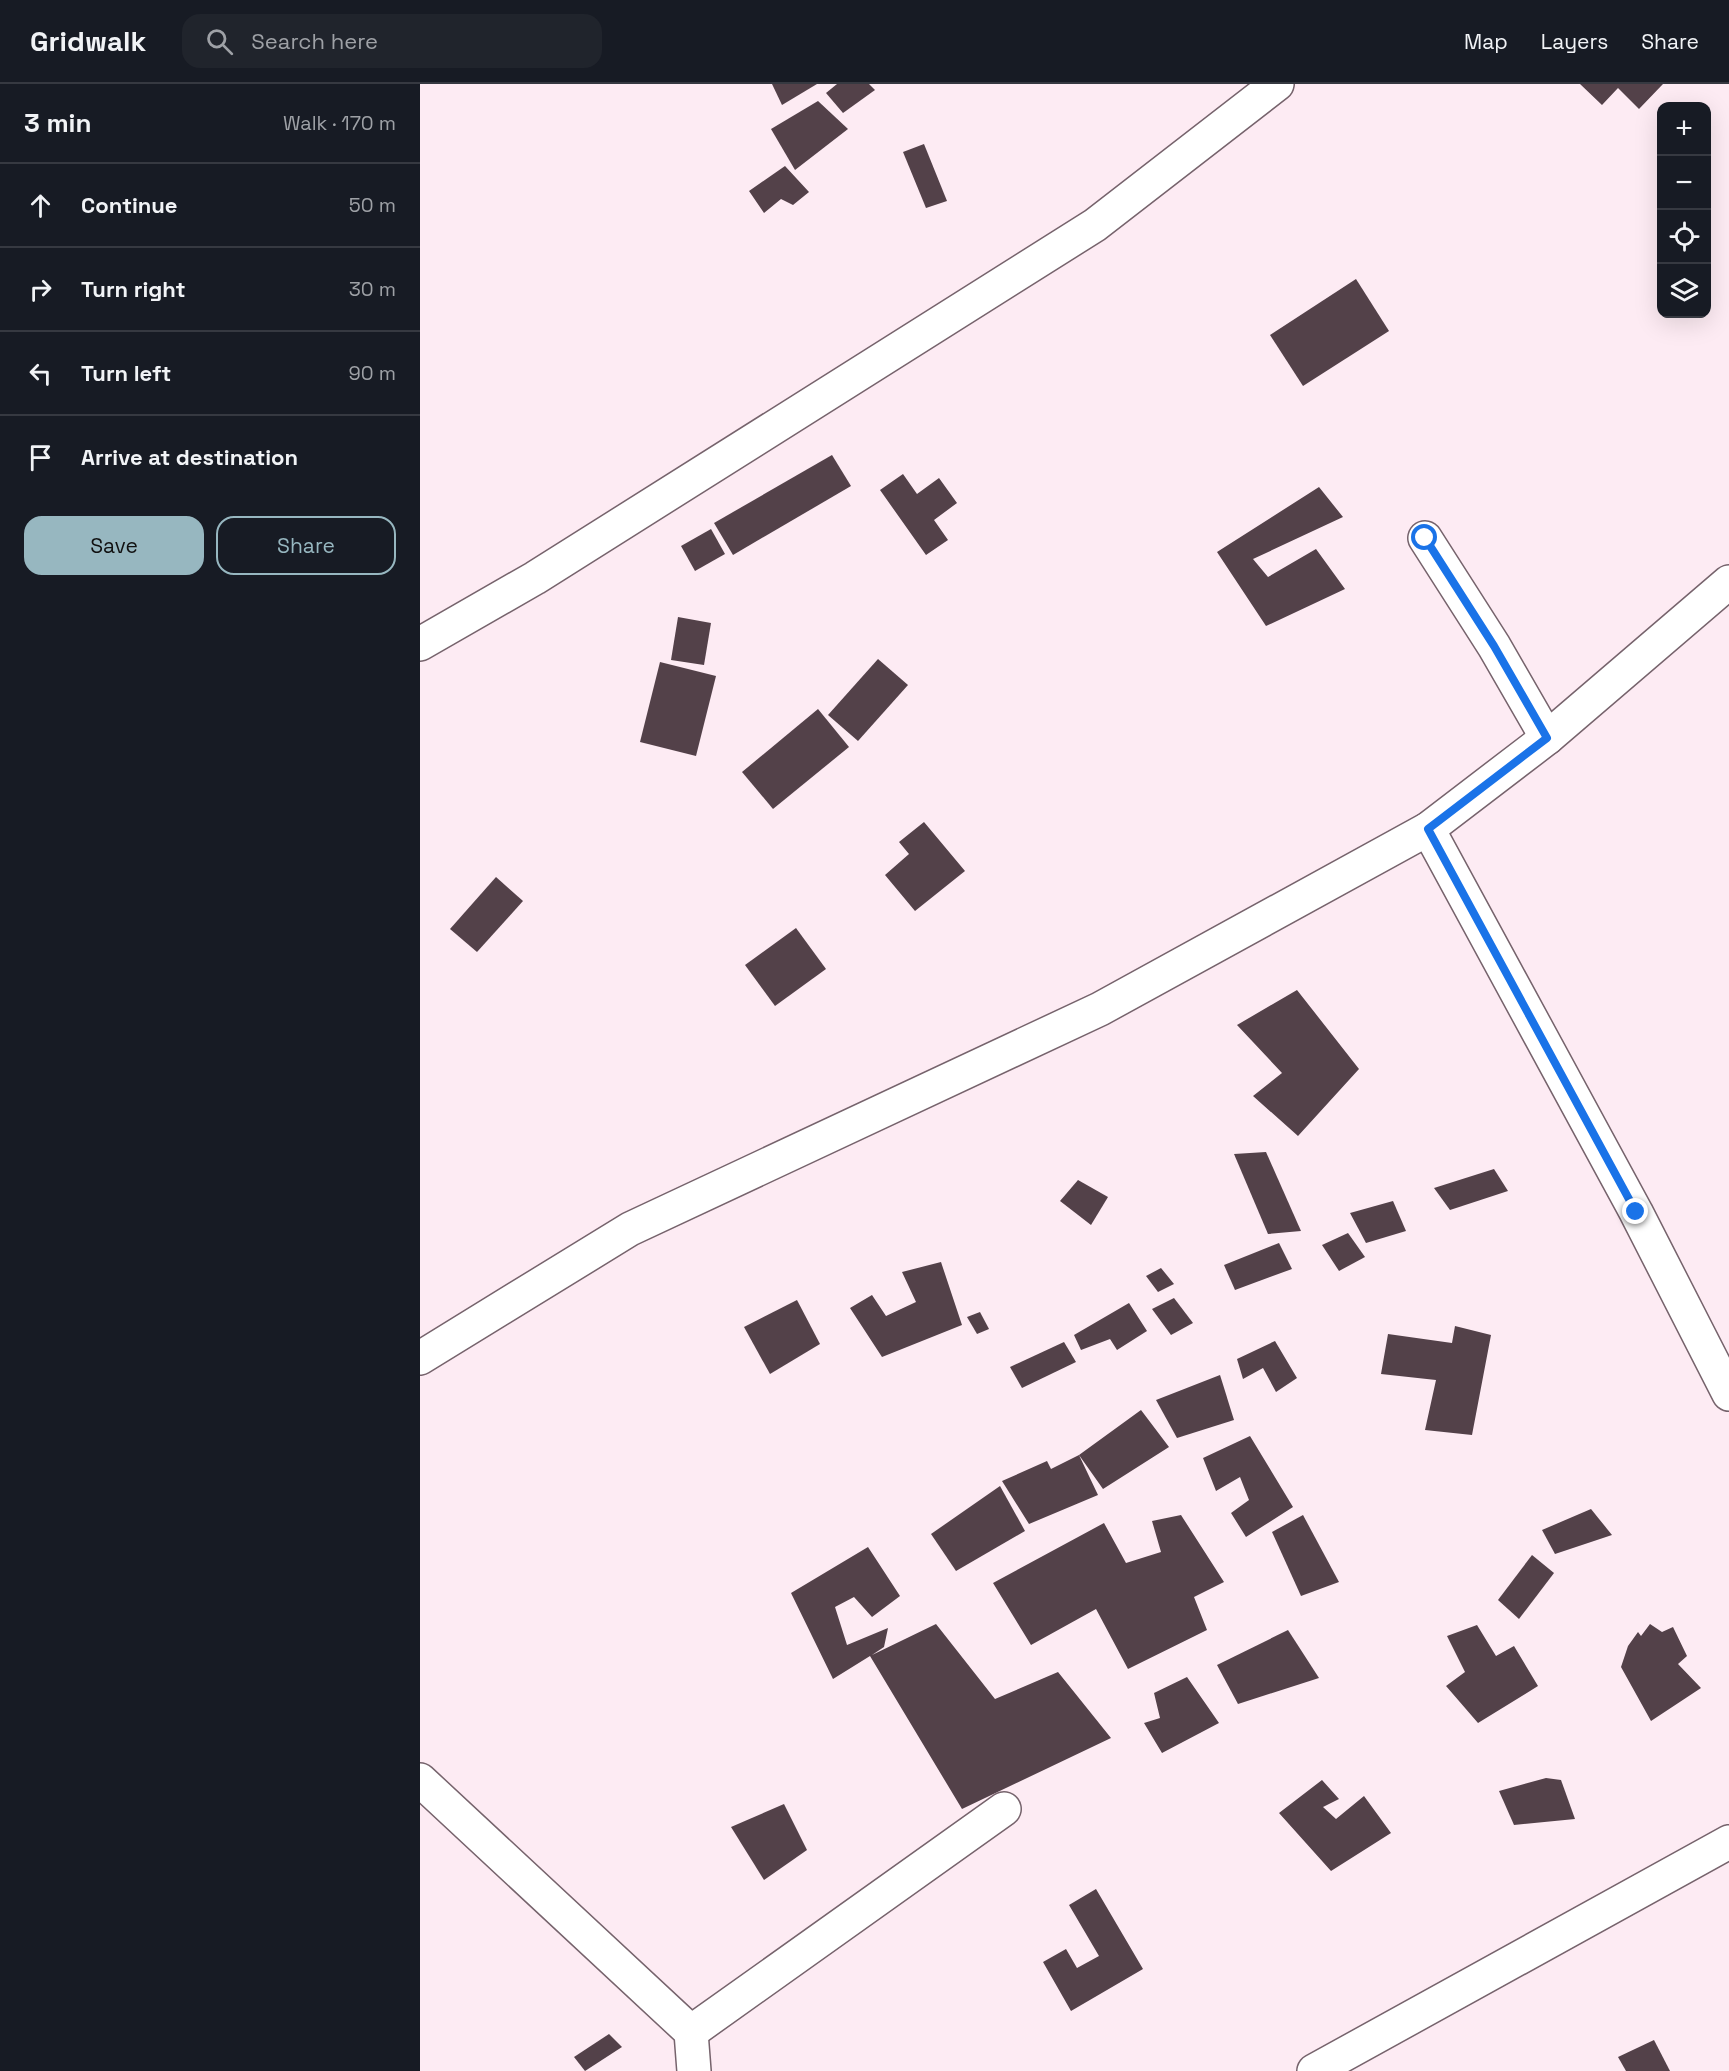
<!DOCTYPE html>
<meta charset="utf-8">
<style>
body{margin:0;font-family:"Space Grotesk",sans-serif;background:#20242c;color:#f1f3f6}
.controls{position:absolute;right:18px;top:18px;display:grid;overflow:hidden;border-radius:12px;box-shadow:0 6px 24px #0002}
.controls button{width:54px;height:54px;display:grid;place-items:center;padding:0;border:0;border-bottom:2px solid #363941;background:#171b24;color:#f1f3f6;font:30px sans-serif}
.stop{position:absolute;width:18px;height:18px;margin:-14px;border:4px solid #1a73e8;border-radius:50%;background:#fff}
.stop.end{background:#1a73e8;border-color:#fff;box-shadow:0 2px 6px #0008}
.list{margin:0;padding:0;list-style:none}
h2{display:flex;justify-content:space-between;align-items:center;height:78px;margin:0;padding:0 24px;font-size:26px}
h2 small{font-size:20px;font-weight:400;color:#9ea1a6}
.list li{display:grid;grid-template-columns:39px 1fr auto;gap:18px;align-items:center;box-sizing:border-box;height:84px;padding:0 24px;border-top:2px solid #363941}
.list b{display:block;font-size:22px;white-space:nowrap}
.list em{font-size:20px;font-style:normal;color:#9ea1a6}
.actions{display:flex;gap:12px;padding:18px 24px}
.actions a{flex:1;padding:14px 0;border:2px solid #97b7c0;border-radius:18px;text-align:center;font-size:21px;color:#97b7c0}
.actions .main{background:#97b7c0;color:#111}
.icon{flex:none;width:33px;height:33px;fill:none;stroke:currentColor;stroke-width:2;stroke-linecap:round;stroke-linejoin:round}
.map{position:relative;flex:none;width:1309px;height:1987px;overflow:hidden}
header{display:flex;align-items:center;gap:36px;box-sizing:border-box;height:84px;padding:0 30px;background:#171b24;border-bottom:2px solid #363941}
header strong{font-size:28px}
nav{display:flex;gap:33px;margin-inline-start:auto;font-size:21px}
.search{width:420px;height:54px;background:#20242c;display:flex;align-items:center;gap:15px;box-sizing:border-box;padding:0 21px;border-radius:18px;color:#9ea1a6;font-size:22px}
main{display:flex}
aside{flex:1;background:#171b24}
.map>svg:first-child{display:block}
</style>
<header>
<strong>Gridwalk</strong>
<div class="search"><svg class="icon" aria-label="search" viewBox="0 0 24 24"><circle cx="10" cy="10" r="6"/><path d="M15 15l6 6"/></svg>Search here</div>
<nav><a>Map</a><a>Layers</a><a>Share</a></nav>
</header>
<main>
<aside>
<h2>3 min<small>Walk · 170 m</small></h2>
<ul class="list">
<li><svg class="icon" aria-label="ahead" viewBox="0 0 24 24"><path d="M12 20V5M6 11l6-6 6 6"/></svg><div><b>Continue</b></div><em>50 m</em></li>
<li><svg class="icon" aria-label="right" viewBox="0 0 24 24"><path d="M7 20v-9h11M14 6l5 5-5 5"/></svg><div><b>Turn right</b></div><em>30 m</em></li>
<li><svg class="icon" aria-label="left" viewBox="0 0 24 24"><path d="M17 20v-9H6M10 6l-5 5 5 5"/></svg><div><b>Turn left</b></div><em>90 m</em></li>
<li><svg class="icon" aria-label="arrive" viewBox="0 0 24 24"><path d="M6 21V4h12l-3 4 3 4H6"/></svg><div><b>Arrive at destination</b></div></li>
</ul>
<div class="actions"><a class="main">Save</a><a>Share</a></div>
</aside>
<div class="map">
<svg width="1309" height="1987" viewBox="0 0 1309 1987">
<rect width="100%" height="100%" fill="#fdebf3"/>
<g fill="#534149">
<path d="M352,0h45l-35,21z"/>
<path d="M417,0h32l6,6 -32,23 -17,-20z"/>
<path d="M1160,0h83l-24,25 -21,-21 -16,17z"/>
<path d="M398,17l30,28 -53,41 -24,-41z"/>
<path d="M504,60l23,57 -21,7 -23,-56z"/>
<path d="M365,82l24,26 -16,13 -12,-6 -17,14 -15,-22z"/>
<path d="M936,195l33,52 -86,55 -33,-51z"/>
<path d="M412,371l19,31 -118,69 -19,-32z"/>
<path d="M483,390l14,20 22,-16 18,25 -23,17 14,20 -22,15 -46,-65z"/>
<path d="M899,403l24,30 -90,42 15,18 48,-28 29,40 -79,37 -49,-74z"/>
<path d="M291,445l14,25 -30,17 -14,-25z"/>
<path d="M258,533l33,6 -7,42 -33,-5z"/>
<path d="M458,575l30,26 -50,56 -30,-26z"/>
<path d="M240,578l56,14 -20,80 -56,-14z"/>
<path d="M398,625l31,38 -76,62 -31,-37z"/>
<path d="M504,738l41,49 -50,40 -30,-36 24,-21 -10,-12z"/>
<path d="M76,793l27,24 -46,51 -27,-23z"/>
<path d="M376,844l30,41 -51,37 -30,-41z"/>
<path d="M877,906l62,79 -61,67 -45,-40 29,-23 -45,-48z"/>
<path d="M846,1068l35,79 -33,3 -34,-80z"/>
<path d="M1074,1085l14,22 -58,19 -16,-22z"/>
<path d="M658,1096l30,17 -17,28 -31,-24z"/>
<path d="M973,1117l13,30 -40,12 -16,-30z"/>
<path d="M928,1149l17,24 -26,14 -17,-26z"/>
<path d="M859,1159l13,26 -57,21 -11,-25z"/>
<path d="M521,1178l21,63 -80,32 -32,-49 22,-13 14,21 30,-14 -14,-30z"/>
<path d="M741,1184l13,16 -16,8 -12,-16z"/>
<path d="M754,1214l19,25 -22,12 -19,-26z"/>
<path d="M377,1216l23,44 -50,30 -26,-47z"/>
<path d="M709,1219l18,28 -30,19 -7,-11 -29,11 -7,-15z"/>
<path d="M560,1228l9,17 -12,5 -10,-17z"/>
<path d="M1035,1242l36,9 -19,100 -47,-5 11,-50 -55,-6 7,-40 64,9z"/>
<path d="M855,1257l22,37 -21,14 -13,-24 -20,11 -6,-20z"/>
<path d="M644,1258l12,20 -54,26 -12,-21z"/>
<path d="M800,1291l14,45 -57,18 -21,-38z"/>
<path d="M721,1326l28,37 -66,42 -24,-34 19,40 -69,29 -27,-43 45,-20 4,8 28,-14z"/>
<path d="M830,1352l43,71 -47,30 -15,-24 18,-13 -9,-23 -24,14 -13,-33z"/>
<path d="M580,1402l25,45 -69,40 -25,-37z"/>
<path d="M1171,1425l21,26 -57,19 -13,-24z"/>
<path d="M761,1431l43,67 -30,15 13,33 -79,39 -32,-60 -65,36 -38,-62 111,-60 22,40 35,-11 -9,-31z"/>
<path d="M883,1431l36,67 -38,14 -29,-64z"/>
<path d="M448,1463l32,49 -28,21 -18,-20 -19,10 12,38 41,-17 -4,19 -12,8 64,-31 59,75 63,-27 53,66 -149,71 -92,-153 -37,23 -42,-86z"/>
<path d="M1112,1471l22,18 -35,46 -21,-19z"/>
<path d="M1230,1540l12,8 11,-5 14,29 -9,8 23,24 -50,33 -30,-54 7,-21 10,-14 3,4z"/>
<path d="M1057,1541l19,31 18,-10 24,40 -60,37 -32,-37 19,-14 -18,-36z"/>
<path d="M868,1546l31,48 -81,26 -21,-39z"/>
<path d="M767,1593l32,46 -57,30 -18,-30 16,-5 -6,-25z"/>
<path d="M1126,1694l15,2 14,39 -61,6 -15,-34z"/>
<path d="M902,1696l17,19 -16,8 13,12 28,-23 27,37 -60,38 -52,-58z"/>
<path d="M364,1720l23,46 -43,30 -33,-53z"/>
<path d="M676,1805l47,80 -72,42 -28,-49 23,-13 11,19 22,-12 -30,-51z"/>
<path d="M189,1950l13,13 -37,24 -11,-14z"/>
<path d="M1234,1956l16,31h-44l-8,-14z"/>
</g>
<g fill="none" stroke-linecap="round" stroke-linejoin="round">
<g stroke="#76636c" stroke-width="36">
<g id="minor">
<path d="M1005,454l69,108 53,92"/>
<path d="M0,560l115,-66 560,-353 182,-141"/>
<path d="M1008,745l208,383 93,182"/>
<path d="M0,1274l210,-129 470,-220 328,-180 119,-91 182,-156"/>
<path d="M0,1696l271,252 3,39"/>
<path d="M271,1948l313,-223"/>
<path d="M894,1987l415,-229"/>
</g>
</g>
<use href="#minor" stroke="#fff" stroke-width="33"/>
</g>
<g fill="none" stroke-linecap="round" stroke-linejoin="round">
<path stroke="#1a73e8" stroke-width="8" d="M1005,454l69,108 53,92 -119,91 208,383"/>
</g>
</svg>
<div class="controls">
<button>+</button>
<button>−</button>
<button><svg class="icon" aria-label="locate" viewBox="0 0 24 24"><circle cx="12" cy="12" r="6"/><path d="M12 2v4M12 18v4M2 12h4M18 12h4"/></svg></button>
<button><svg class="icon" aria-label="layers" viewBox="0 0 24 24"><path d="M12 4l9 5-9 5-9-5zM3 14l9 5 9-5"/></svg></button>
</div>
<div class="stop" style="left:1005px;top:454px"></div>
<div class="stop end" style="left:1216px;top:1128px"></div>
</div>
</main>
